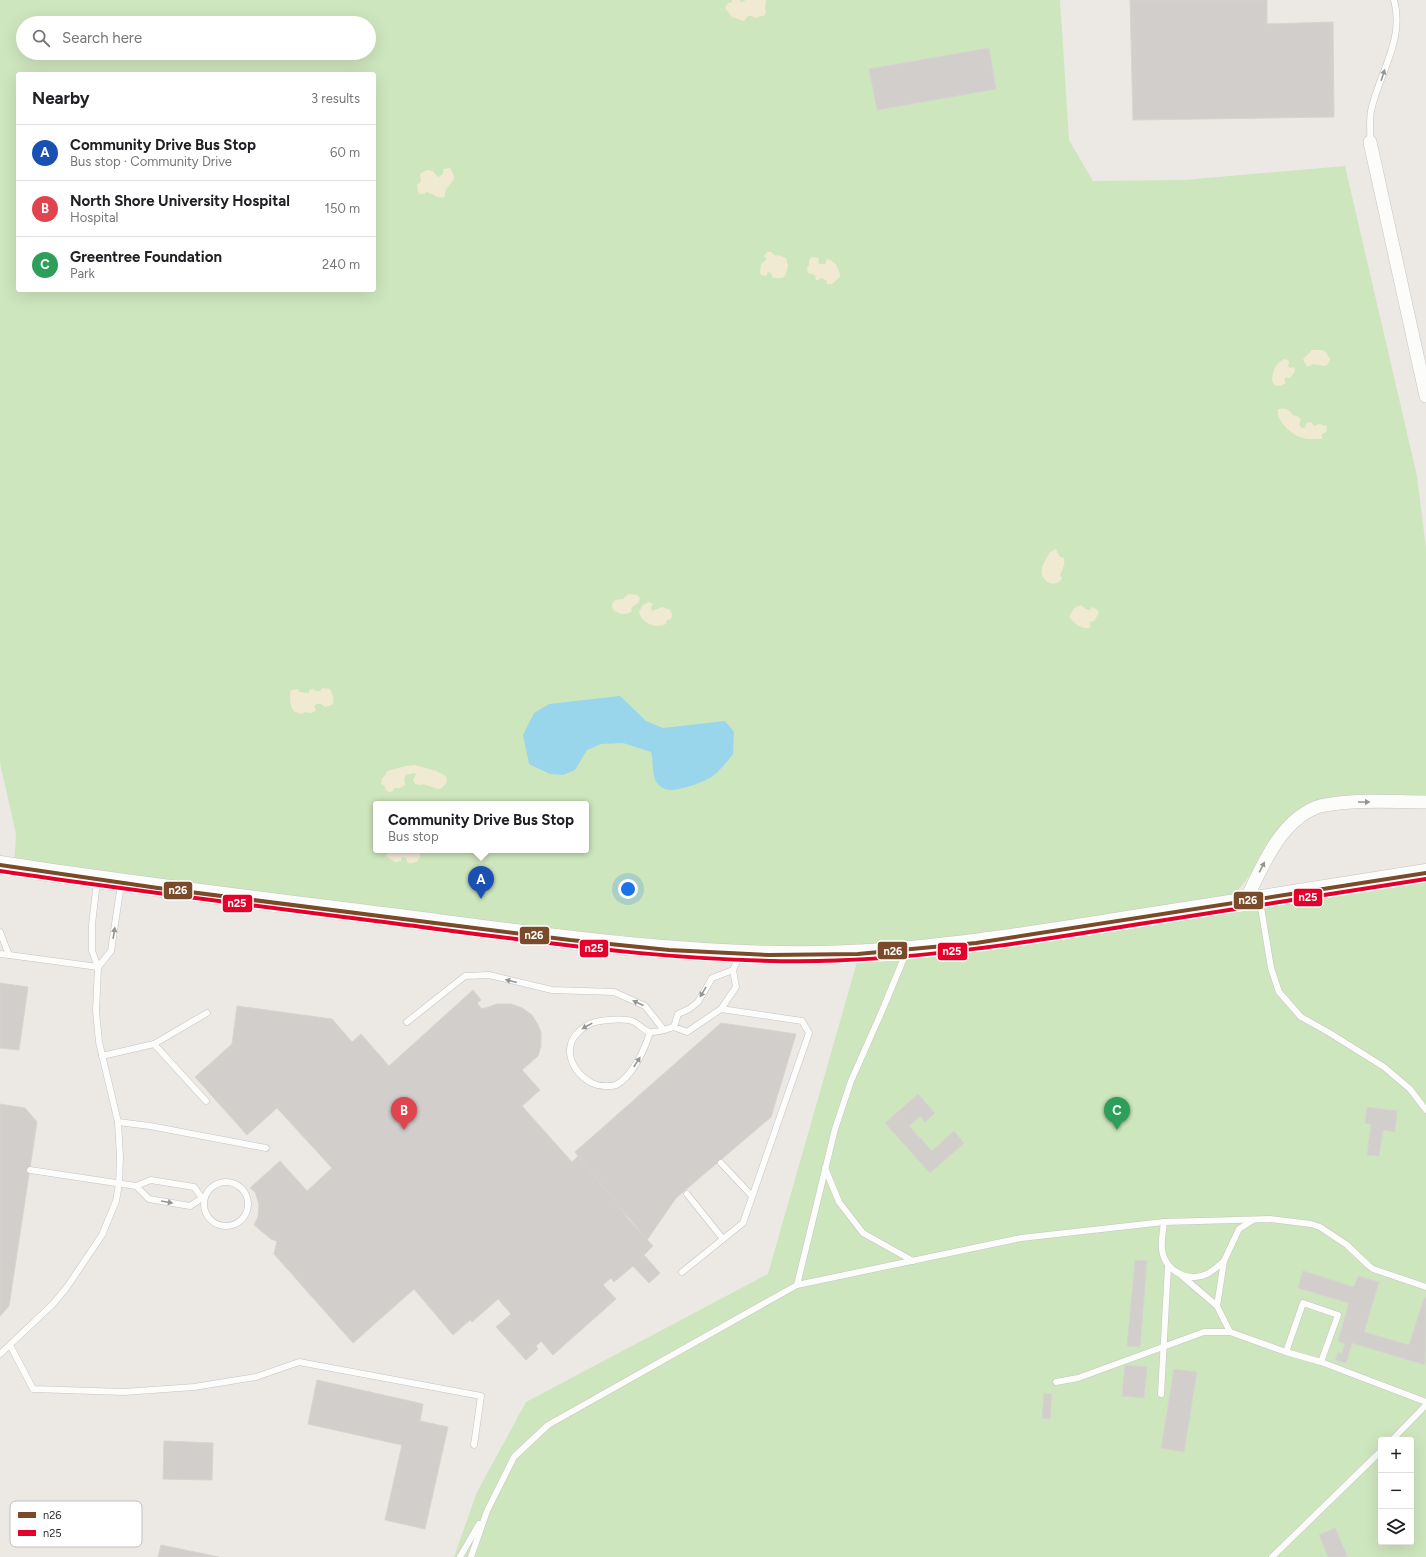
<!DOCTYPE html>
<meta charset="utf-8">
<style>
body{margin:0;font-family:Figtree,sans-serif;background:#f6f6f6;color:#202124}
.controls{position:absolute;right:12px;bottom:12px;display:grid;overflow:hidden;border-radius:4px;box-shadow:0 4px 16px #0002}
.controls button{width:36px;height:36px;display:grid;place-items:center;padding:0;border:0;border-bottom:1px solid #e0e0e0;background:#fff;color:#202124;font:20px sans-serif}
.you{position:absolute;left:628px;top:889px;width:14px;height:14px;margin:-10px;border:3px solid #fff;border-radius:50%;background:#1a73e8;box-shadow:0 0 0 6px #1a73e833}
.badge{display:grid;place-items:center;width:26px;height:26px;border-radius:50%;background:#0f766e;color:#fff;font-size:13px;font-weight:700}
.pin{position:absolute;translate:-50% -33px;filter:drop-shadow(0 1px 2px #0008)}
.pin::after{content:'';position:absolute;top:21px;width:14px;height:12px;background:inherit;clip-path:polygon(0 0,100% 0,50% 100%)}
.popup{position:absolute;left:373px;top:801px;width:216px;height:52px;box-sizing:border-box;display:grid;place-content:center;border-radius:4px;background:#fff;filter:drop-shadow(0 1px 3px #0005);font-size:13px;white-space:nowrap;color:#757577}
.popup b{font-size:15px;color:#202124}
.popup::after{content:'';position:absolute;left:50%;top:100%;margin-left:-8px;border:8px solid transparent;border-top-color:#fff}
.list{margin:0;padding:0;list-style:none}
h2{display:flex;justify-content:space-between;align-items:center;height:52px;margin:0;padding:0 16px;font-size:17px}
h2 small{font-size:13px;font-weight:400;color:#757577}
.list li{display:grid;grid-template-columns:26px 1fr auto;gap:12px;align-items:center;box-sizing:border-box;height:56px;padding:0 16px;border-top:1px solid #e0e0e0}
.list b{display:block;font-size:15px;white-space:nowrap}
.list p{margin:0;font-size:13px;white-space:nowrap;color:#757577}
.list em{font-size:13px;font-style:normal;color:#757577}
.icon{flex:none;width:22px;height:22px;fill:none;stroke:currentColor;stroke-width:2;stroke-linecap:round;stroke-linejoin:round}
.map{position:relative;flex:none;width:1426px;height:1557px;overflow:hidden}
.search{position:absolute;background:#fff;box-shadow:0 4px 16px #0002;left:16px;top:16px;width:360px;height:44px;display:flex;align-items:center;gap:10px;box-sizing:border-box;padding:0 14px;border-radius:22px;color:#757577;font-size:15px}
.panel{position:absolute;background:#fff;box-shadow:0 4px 16px #0002;left:16px;top:72px;width:360px;height:220px;border-radius:4px}
.map>svg:first-child{display:block}
</style>
<div class="map">
<svg width="1426" height="1557" viewBox="0 0 1426 1557">
<rect width="100%" height="100%" fill="#ece8e4"/>
<path fill="#cee6be" fill-rule="evenodd" d="M0,0h1060l9,140 24,41 90,-1 162,-14 72,310 9,72v252h-80l-62,31 -55,71 197,-32v687h-972l23,-65 49,-90 242,-128 93,-326 -130,1 -717,-82 2,-33 -16,-71zM23,23h346v30h-346zM18,74h356v216h-356zM376,804h210v46h-210zM1381,1440h30v102h-30z"/>
<g fill="#f0ead3">
<path d="M732,0h7l2,2h3l1,-2h21l-1,9 1,2 -1,4 -10,3 -3,-2h-4l-4,5 -12,-4 -7,-9 2,-4 5,-2z"/>
<path d="M450,168c7,11 4,11 -3,20 -2,3 -2,6 -3,9 -8,2 -11,-4 -18,-5l-1,2h-5l-2,-3 -1,-6 4,-4 -1,-7 7,-4 6,1 3,4 3,2 4,-3v-5z"/>
<path d="M767,252h4l5,4 2,-1 8,3 2,8 -3,10 -3,2h-9l-2,-5 -3,-1 -2,4 -4,-1 -2,-2 1,-9 6,-5 -3,-3z"/>
<path d="M812,257l7,1 -1,3 1,3h6l2,-5c8,1 13,11 13,18l-8,7h-5v-3l-5,-3 -4,2h-2l-1,-5 -7,-2 -1,-5 2,-3v-5z"/>
<path d="M1312,350h11l4,3 1,4 2,1 -2,6 -3,2 -12,-2 -6,3 -4,-8z"/>
<path d="M1284,359l4,1 1,2 -1,4 2,2 4,-1 1,4 -5,7 -3,-1 -3,2 2,4c-16,10 -16,-8 -10,-17 2,-3 5,-5 8,-7z"/>
<path d="M1278,409c8,-2 11,1 16,7l2,-1 5,4 -2,6 3,3h3l1,-5 5,-1 3,4 5,-2 8,2 -1,6 -4,2v5c-7,0 -15,1 -22,-2 -10,-4 -24,-16 -22,-28z"/>
<path d="M1056,549l4,8 4,1c1,7 -1,10 -4,17l2,3c-6,12 -23,3 -20,-9 0,-4 6,-14 8,-17z"/>
<path d="M631,594l6,1 3,3 -1,4 -8,6 1,3c-5,5 -14,3 -19,-1l-1,-5 3,-5 8,-1 4,-4z"/>
<path d="M649,602l4,2 -2,4 1,3 10,-4 8,3 2,4 -1,5 -4,1 -1,4c-10,5 -24,0 -27,-12l4,-7z"/>
<path d="M1081,605l5,4 4,1 2,-3 6,3 1,3 -5,8 -5,1 2,4 -2,2c-8,1 -15,-5 -20,-11l5,-9z"/>
<path d="M322,688l8,1c3,6 4,9 3,15l-4,2 -4,1 -4,-3h-5l-2,2 2,5 -6,2 -5,-1 -3,2c-3,-1 -5,-1 -7,-2 -5,-3 -6,-17 -4,-22l7,-1 2,3 6,1h3v-3l5,-1 1,2h5z"/>
<path d="M415,765l21,6 10,5 1,6 -5,6 -4,1 -15,-5 -3,1 -5,-1 -2,-4 3,-6 -2,-1 -8,2 -2,5 1,2v3l-5,3h-6l-1,3 -4,1 -3,-2 -2,-5 -3,-1 1,-6 3,-2 2,-5 19,-5z"/>
<path d="M390,850h30c2,9 -3,14 -12,13l-2,-5 -4,-1 -1,4 -6,1 -9,-6z"/>
</g>
<path fill="#99d6ec" d="M620,696l26,25 17,7 62,-7 9,11 -1,22c-6,8 -12,15 -19,21 -8,7 -33,15 -44,15 -5,0 -10,-3 -13,-7 -6,-9 -3,-21 -6,-31l-28,-9 -22,1 -14,6 -12,20 -12,5 -13,-1 -21,-10 -6,-29 11,-22 15,-9z"/>
<g fill="#d1cecb" stroke="#d7d4d0">
<path d="M1130,0h137v24l66,-2 1,95 -201,3z"/>
<path d="M989,48l7,41 -119,21 -8,-41z"/>
<path d="M0,983l28,4 -9,63 -19,-2z"/>
<path d="M473,990l8,10 -4,3 5,6 15,-5h14l11,4 10,7 5,8 4,9v14l-3,10 -16,14 18,20 -18,16 50,56 6,-6 34,39 17,25 24,26 -9,9 16,18 -11,10 -16,-17 -19,16 -3,-4 -8,7 13,14 -63,56 -12,-14 -5,5 2,3 -12,11 -30,-33 15,-13 -13,-15 -26,23 -2,-2 -17,15 -39,-46 -61,54 -79,-89 3,-13 -6,-2 -17,-14 4,-8 1,-13 -4,-12 -5,-4 30,-27 27,30 25,-23 -55,-60 -30,27 -52,-58 37,-33 5,-38 95,13 20,23 9,-8 28,32z"/>
<path d="M721,1023l75,11 -25,83 -95,81 -29,42 -72,-88z"/>
<path d="M918,1094l17,19 -10,9 -5,-6 -11,10 23,25 22,-20 10,12 -34,30 -45,-50z"/>
<path d="M0,1104l25,4 12,14 -28,184 -9,10z"/>
<path d="M1367,1107l30,4 -2,21 -12,-2 -4,26 -12,-1 4,-31 -6,-1z"/>
<path d="M1135,1260l12,1 -7,86 -13,-1z"/>
<path d="M1303,1271l51,16 4,-11 21,6 -15,50 45,13 15,-47h2l-1,67 -73,-22 -6,20 -11,-3 3,-8 4,2 3,-10 -7,-3 11,-38 -51,-15z"/>
<path d="M1125,1365l22,2 -3,31 -22,-2z"/>
<path d="M1174,1369l23,3 -13,80 -23,-4z"/>
<path d="M317,1380l106,24 -3,17 28,6 -23,102 -40,-9 17,-75 -94,-21z"/>
<path d="M1044,1393l8,1 -2,25 -8,-1z"/>
<path d="M164,1441l49,2 -1,37 -49,-1z"/>
<path d="M1335,1528l13,29h-20l-9,-22z"/>
<path d="M161,1545l58,12h-61z"/>
</g>
<g fill="none" stroke-linecap="round" stroke-linejoin="round">
<g stroke="#c5c4c5" stroke-width="7">
<g id="lane">
<path d="M1370,142c1,-10 -1,-21 1,-31 8,-38 34,-71 23,-111"/>
<path d="M1260,901l11,67 8,24 22,25 27,15 56,35 26,22 16,21"/>
<path d="M0,932l9,23 -9,-1"/>
<path d="M9,955l89,12"/>
<path d="M98,967l13,-16 10,-67"/>
<path d="M733,970l-21,8 -14,24 -9,7 -11,5 -4,13 13,5 34,-23 15,-22 -3,-17 6,-13"/>
<path d="M407,1022l58,-46 24,-1 63,15 62,2 31,14 19,24"/>
<path d="M650,1032c-5,17 -18,45 -34,53 -2,1 -6,1 -9,1 -20,2 -42,-22 -36,-42 2,-9 13,-18 21,-21 9,-3 31,-5 40,-2 6,2 12,10 18,11 7,1 17,-3 24,-5"/>
<path d="M154,1044l53,-31"/>
<path d="M102,1056l52,-12 52,57"/>
<path d="M118,1122l32,4 116,22"/>
<path d="M721,1163l31,33"/>
<path d="M825,1168l14,34 24,31 50,28"/>
<path d="M30,1170l106,16 15,-6 43,7 8,11"/>
<circle cx="226" cy="1204" r="22"/>
<path d="M136,1186l13,13 41,7 12,-8h2"/>
<path d="M687,1194l36,45"/>
<path d="M1164,1222c-1,9 -3,19 -2,28 3,21 26,33 45,24 6,-3 12,-9 17,-13"/>
<path d="M682,1272l61,-49 66,-190 -7,-12 -81,-12"/>
<path d="M1182,1276l35,30"/>
<path d="M797,1285l38,-156 16,-48 31,-70 24,-58"/>
<path d="M1230,1332l-13,-26 7,-45 15,-32 14,-9"/>
<path d="M10,1345l23,44 91,3 70,-5 62,-10 43,-15 182,34 -7,49"/>
<path d="M1286,1352l17,-49 35,12 -17,47"/>
<path d="M0,1354l53,-50 14,-17 35,-52 14,-34 3,-17 1,-27 -2,-35 -19,-80 -3,-31 2,-44 -6,-16v-27l5,-42"/>
<path d="M1056,1382l22,-4 126,-46h26l56,20 35,10 105,40"/>
<path d="M1161,1394l7,-128"/>
<path d="M1392,1440l34,-35"/>
<path d="M460,1557l19,-33"/>
<path d="M471,1557l16,-46 27,-54 34,-32 249,-140 224,-47 143,-16 106,-3 41,5 9,3 27,18 21,20 5,4 53,18"/>
<path d="M1272,1557l109,-106"/>
</g>
</g>
<g stroke="#c5c4c5" stroke-width="14">
<g id="street">
<path d="M1370,142l56,254"/>
<path d="M1245,902c17,-35 34,-80 72,-95 5,-2 10,-2 15,-3 30,-5 63,-2 94,-2"/>
</g>
</g>
<g stroke="#c5c4c5" stroke-width="19">
<path id="secondary" d="M0,865c140,22 282,38 422,56 130,17 265,36 396,34 106,-2 211,-19 316,-36 97,-15 194,-31 292,-46"/>
</g>
<use href="#lane" stroke="#fcfcfb" stroke-width="6"/>
<use href="#street" stroke="#fcfcfb" stroke-width="13"/>
<use href="#secondary" stroke="#fcfcfb" stroke-width="18"/>
<g stroke="#fff" stroke-width="7">
<path id="bus-1" d="M0,865l158,23 412,52 99,10 100,5 89,-1 118,-11 450,-70"/>
</g>
<g stroke="#fff" stroke-width="7">
<path id="bus-2" d="M0,871c140,21 282,38 422,56 132,17 263,36 396,34 106,-2 211,-19 315,-36 98,-15 195,-31 293,-46"/>
</g>
<use href="#bus-1" stroke="#7a4b2a" stroke-width="4"/>
<use href="#bus-2" stroke="#e4002b" stroke-width="4"/>
</g>
<defs><path id="oneway-solid" d="M-6-.8H1V-3.2L6.5 0L1 3.2V.8H-6Z"/></defs>
<g fill="#959594">
<use href="#oneway-solid" transform="translate(1383 75) rotate(-72)"/>
<use href="#oneway-solid" transform="translate(1364 802)"/>
<use href="#oneway-solid" transform="translate(1262 867) rotate(-63)"/>
<use href="#oneway-solid" transform="translate(114 933) rotate(-81)"/>
<use href="#oneway-solid" transform="translate(511 981) rotate(-166)"/>
<use href="#oneway-solid" transform="translate(703 992) rotate(121)"/>
<use href="#oneway-solid" transform="translate(638 1003) rotate(-156)"/>
<use href="#oneway-solid" transform="translate(587 1026) rotate(151)"/>
<use href="#oneway-solid" transform="translate(637 1062) rotate(-57)"/>
<use href="#oneway-solid" transform="translate(167 1202) rotate(10)"/>
</g>
<rect x="10" y="1501" width="132" height="46" rx="6" fill="#fff" stroke="#c0c0c0" stroke-width="1"/>
<rect x="18" y="1512" width="18" height="6" fill="#7a4b2a"/>
<rect x="18" y="1530" width="18" height="6" fill="#e4002b"/>
<g font-size="11" fill="#2e2e2e">
<text x="43" y="1519">n26</text>
<text x="43" y="1537">n25</text>
</g>
<g stroke="#fff" stroke-width="1.5">
<rect x="163" y="881" width="30" height="19" rx="4" fill="#7a4b2a"/>
<rect x="1293" y="888" width="30" height="19" rx="4" fill="#e4002b"/>
<rect x="1233" y="891" width="31" height="19" rx="4" fill="#7a4b2a"/>
<rect x="222" y="894" width="31" height="19" rx="4" fill="#e4002b"/>
<rect x="519" y="926" width="31" height="19" rx="4" fill="#7a4b2a"/>
<rect x="579" y="939" width="30" height="19" rx="4" fill="#e4002b"/>
<rect x="877" y="941" width="31" height="19" rx="4" fill="#7a4b2a"/>
<rect x="937" y="942" width="31" height="19" rx="4" fill="#e4002b"/>
</g>
<g font-size="11" text-anchor="middle" font-weight="bold" fill="#fff">
<text x="178" y="894">n26</text>
<text x="1308" y="901">n25</text>
<text x="1248" y="904">n26</text>
<text x="237" y="907">n25</text>
<text x="534" y="939">n26</text>
<text x="594" y="952">n25</text>
<text x="893" y="955">n26</text>
<text x="952" y="955">n25</text>
</g>
</svg>
<div class="controls">
<button>+</button>
<button>−</button>
<button><svg class="icon" aria-label="layers" viewBox="0 0 24 24"><path d="M12 4l9 5-9 5-9-5zM3 14l9 5 9-5"/></svg></button>
</div>
<div class="you"></div>
<div class="pin badge" style="left:481px;top:899px;background:#1a4fb4">A</div>
<div class="popup"><b>Community Drive Bus Stop</b>Bus stop</div>
<div class="pin badge" style="left:404px;top:1130px;background:#e0444e">B</div>
<div class="pin badge" style="left:1117px;top:1130px;background:#2e9e5b">C</div>
<div class="search"><svg class="icon" aria-label="search" viewBox="0 0 24 24"><circle cx="10" cy="10" r="6"/><path d="M15 15l6 6"/></svg>Search here</div>
<section class="panel">
<h2>Nearby<small>3 results</small></h2>
<ul class="list">
<li><span class="badge" style="background:#1a4fb4">A</span><div><b>Community Drive Bus Stop</b><p>Bus stop · Community Drive</p></div><em>60 m</em></li>
<li><span class="badge" style="background:#e0444e">B</span><div><b>North Shore University Hospital</b><p>Hospital</p></div><em>150 m</em></li>
<li><span class="badge" style="background:#2e9e5b">C</span><div><b>Greentree Foundation</b><p>Park</p></div><em>240 m</em></li>
</ul>
</section>
</div>
